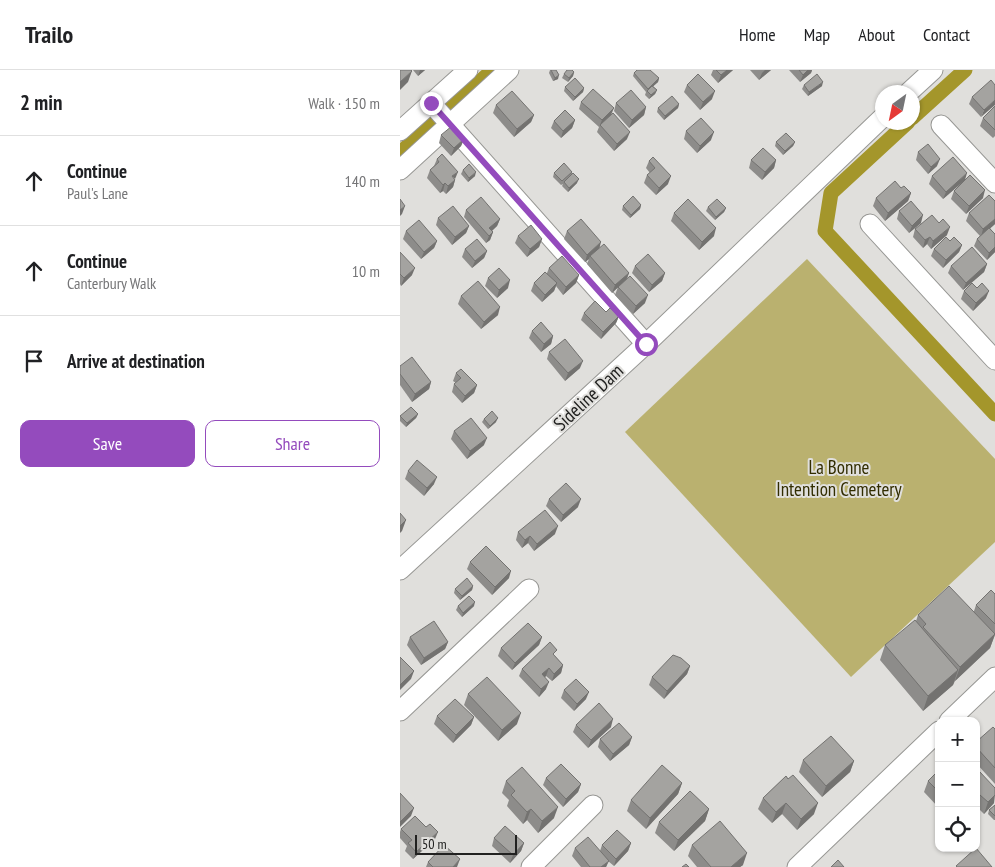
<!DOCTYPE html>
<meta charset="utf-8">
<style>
body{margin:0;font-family:"PT Sans Narrow",sans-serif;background:#f6f6f6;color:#202124}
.controls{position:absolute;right:15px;bottom:15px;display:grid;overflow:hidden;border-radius:10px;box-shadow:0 1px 4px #0004}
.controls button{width:45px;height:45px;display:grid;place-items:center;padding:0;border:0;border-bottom:1px solid #e0e0e0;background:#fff;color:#202124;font:25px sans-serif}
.compass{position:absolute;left:475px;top:15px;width:45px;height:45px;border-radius:50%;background:#fff;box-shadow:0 1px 4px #0004;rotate:213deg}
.scale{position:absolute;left:15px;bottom:12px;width:102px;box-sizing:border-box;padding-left:5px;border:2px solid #212120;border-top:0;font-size:14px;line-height:18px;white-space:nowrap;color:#212120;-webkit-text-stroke:4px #e0dfdc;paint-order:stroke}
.stop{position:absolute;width:15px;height:15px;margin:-11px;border:4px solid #944bbd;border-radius:50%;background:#fff}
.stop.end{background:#944bbd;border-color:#fff;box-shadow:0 1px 5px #0008}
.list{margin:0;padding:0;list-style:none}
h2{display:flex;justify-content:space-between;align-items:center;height:65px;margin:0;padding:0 20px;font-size:21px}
h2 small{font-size:16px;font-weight:400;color:#757577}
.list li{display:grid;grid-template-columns:32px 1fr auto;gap:15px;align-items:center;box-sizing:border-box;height:90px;padding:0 20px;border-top:1px solid #e0e0e0}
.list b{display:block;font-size:19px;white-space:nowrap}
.list p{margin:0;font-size:16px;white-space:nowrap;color:#757577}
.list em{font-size:16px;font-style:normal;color:#757577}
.actions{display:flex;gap:10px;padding:15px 20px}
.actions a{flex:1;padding:11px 0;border:1px solid #944bbd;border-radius:10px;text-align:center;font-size:18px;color:#944bbd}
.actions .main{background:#944bbd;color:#fff}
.icon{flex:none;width:28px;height:28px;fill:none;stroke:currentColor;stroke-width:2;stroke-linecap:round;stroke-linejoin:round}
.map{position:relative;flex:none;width:595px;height:797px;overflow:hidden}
header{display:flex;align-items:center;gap:30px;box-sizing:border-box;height:70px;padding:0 25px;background:#fff;border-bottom:1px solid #e0e0e0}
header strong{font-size:24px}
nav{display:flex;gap:28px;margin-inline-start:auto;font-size:18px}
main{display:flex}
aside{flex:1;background:#fff}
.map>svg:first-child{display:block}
</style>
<header>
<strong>Trailo</strong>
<nav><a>Home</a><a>Map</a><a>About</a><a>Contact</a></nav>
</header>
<main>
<aside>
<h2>2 min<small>Walk · 150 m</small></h2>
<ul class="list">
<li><svg class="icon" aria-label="ahead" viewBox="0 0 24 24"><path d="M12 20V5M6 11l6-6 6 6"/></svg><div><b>Continue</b><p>Paul's Lane</p></div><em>140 m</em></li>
<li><svg class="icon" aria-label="ahead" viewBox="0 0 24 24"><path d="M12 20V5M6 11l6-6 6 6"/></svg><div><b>Continue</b><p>Canterbury Walk</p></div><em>10 m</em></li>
<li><svg class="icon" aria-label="arrive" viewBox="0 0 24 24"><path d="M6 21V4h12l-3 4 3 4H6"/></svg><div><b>Arrive at destination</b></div></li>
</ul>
<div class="actions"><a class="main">Save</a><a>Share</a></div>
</aside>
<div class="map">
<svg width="595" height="797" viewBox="0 0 595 797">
<rect width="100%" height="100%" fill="#e0dfdc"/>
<path fill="#bab16f" d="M407,189l188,200v83l-144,135 -226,-245z"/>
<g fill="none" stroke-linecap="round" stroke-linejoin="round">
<g stroke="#a4962b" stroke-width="15">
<path d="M512,48l53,-48"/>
<path d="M508,52l-77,71 -6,38 170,183"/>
<path d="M0,83l93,-83"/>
</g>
<g stroke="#979794" stroke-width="21">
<g id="minor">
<path d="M509,22l24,-22"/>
<path d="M31,33l215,241"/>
<path d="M541,55l54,58"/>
<path d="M0,61l68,-61"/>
<path d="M0,100l109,-100"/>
<path d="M470,154l125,136"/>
<path d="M0,500l246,-226 236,-226"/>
<path d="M0,641l129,-122"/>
<path d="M549,651l46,-44"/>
<path d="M131,797l62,-62"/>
<path d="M397,797l142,-136"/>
</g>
</g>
<use href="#minor" stroke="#fff" stroke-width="19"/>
</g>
<g fill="#8d8c8a">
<path d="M13,0h12l-7,6z"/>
<path d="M150,0h6l2,9 -5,2 -4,-8z"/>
<path d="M313,0h20l-15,13 -7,-8z"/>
<path d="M350,0h21l-12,10z"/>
<path d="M389,0h23l-1,3 -11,9z"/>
<path d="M174,2l-1,4 -5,6 -6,-4 2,-4z"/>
<path d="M234,3l25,5 -1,4 -5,4 4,4 -2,4 -6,5 -4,-4 1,-3 -13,-16z"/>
<path d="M287,15l25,14 -12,11 -16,-18z"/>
<path d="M404,15l18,1 -14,10 -6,-7z"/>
<path d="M595,15l-14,32 -12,-13 3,-7z"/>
<path d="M165,17l19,1 -1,4 -10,9 -9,-10z"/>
<path d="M181,32l30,13 16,24 -13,12 -17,-19 2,-5 -20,-18z"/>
<path d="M216,33l30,4 -2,8 -15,13 -15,-17z"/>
<path d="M279,34l-1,4 -14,12 -7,-8 1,-4z"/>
<path d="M96,35l38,10 -3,7 -17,15 -21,-24z"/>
<path d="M595,36v30l-2,2 -13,-12 3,-8z"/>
<path d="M175,50l-3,8 -11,10 -10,-10 3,-7z"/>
<path d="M286,61l25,9 -14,13 -13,-14z"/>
<path d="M41,65l23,4 -3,7 -10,10 -12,-13z"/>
<path d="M376,72h19l-2,4 -10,9 -8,-9z"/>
<path d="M518,82l19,14 -9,8 -12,-14z"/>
<path d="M253,87l15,27 -12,11 -12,-12 3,-8 3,-2 -4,-5 3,-7z"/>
<path d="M37,89l18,21 -2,7 -7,7 -3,-3 -3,2 -13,-15 3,-8 4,-4z"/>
<path d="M351,90h25l-2,8 -12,12 -13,-12z"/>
<path d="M63,100l12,6 -7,6 -7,-8z"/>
<path d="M172,102v2l5,9 -9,9 -6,-6 1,-2 -2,1 -8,-8 1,-4z"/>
<path d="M532,106l33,4 -22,19 -14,-15z"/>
<path d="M554,121l29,7 -17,16 -15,-15z"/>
<path d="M511,123l-3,8 -23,20 -12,-15 3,-8z"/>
<path d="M595,131v23l-5,4 5,6v18l-8,8 -13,-14 3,-7 3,-3 -14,-15 3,-8z"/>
<path d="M241,135l-1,4 -10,9 -8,-8 1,-4z"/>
<path d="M308,137l18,1 -2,4 -9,8 -9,-9z"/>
<path d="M66,140l34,9 -3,7 -5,5 1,1 -3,8 -4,3 -22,-26z"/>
<path d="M499,141l22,12 -12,10 -12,-14z"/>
<path d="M274,143l40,23 -15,14 -28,-29z"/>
<path d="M38,148l31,8 -3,7 -14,12 -16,-20z"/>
<path d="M515,159l32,6 -16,14 -4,-5 -4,4 -10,-11z"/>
<path d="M6,161l31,10 -3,7 -13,11 -18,-20z"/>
<path d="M167,161l32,17 30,25 -2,6 18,24 -12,11 -18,-19 3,-8 -6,6 -25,-29 2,-5 -4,3 -21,-23z"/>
<path d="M118,166l24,3 -3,8 -12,10 -12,-14z"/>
<path d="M550,171l12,4 -3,7 -16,16 -12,-12 3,-7z"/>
<path d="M65,179l22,2 -3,7 -12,10 -10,-11z"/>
<path d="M0,182l12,23 -11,11 -1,-2z"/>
<path d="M587,194l-3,8 -21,18 -15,-17 3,-7z"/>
<path d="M235,196l30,7 -3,8 -13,11 -17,-19z"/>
<path d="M149,198l30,7 -3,8 -13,12 -7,-9 -2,5 -12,11 -11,-11 3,-8 13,-10z"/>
<path d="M88,208l20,10 -11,10 -12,-12z"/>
<path d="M564,221l22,7 -13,13 -12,-12z"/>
<path d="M61,226l37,19 -17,14 -23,-25z"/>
<path d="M206,242l13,4 -3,7 -15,16 -20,-19 3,-7z"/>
<path d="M132,261l21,5 -2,8 -10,8 -12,-14z"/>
<path d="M149,282l31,16 -15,13 -18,-22z"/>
<path d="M0,296l31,16 -2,7 -17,13 -12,-17z"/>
<path d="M56,303l21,12 -3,8 -12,10 -10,-11 2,-8 2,-1 -3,-2z"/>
<path d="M18,344l-2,4 -10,9 -6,-6v-5z"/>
<path d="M84,349l12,3 -8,7 -6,-7z"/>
<path d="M54,361l30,14 -17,14 -16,-20z"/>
<path d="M8,401l26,13 -10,12 -19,-17z"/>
<path d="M149,429l29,8 -17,15 -15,-16z"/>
<path d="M118,462l37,2 -21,17 -6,-8 -6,5 -6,-8z"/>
<path d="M70,492l39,16 -17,17 -25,-26z"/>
<path d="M73,516l-1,4 -12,10 -6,-7 1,-4z"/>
<path d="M595,524v41l-5,13 -35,33 -2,4 -30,26 -43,-51 5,-15 31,-24 2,-6 56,-4 2,-6z"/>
<path d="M58,536h16l-12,11 -6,-7z"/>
<path d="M10,567l38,5 -3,7 -24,16 -14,-20z"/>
<path d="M142,567l-3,8 -27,25 -14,-14 3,-8z"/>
<path d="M155,586l8,9 -2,8 -9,8 -6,-5 -1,1 1,12 -7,8 -20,-21 3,-7z"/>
<path d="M290,596l-3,8 -23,25 -15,-14 3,-8z"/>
<path d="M164,620l22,9 -12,12 -13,-13z"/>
<path d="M68,624l49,30 -19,17 -34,-36z"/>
<path d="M37,646l37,1 -3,8 -18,18 -19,-19z"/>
<path d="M176,655l35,2 -23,21 -15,-16z"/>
<path d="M595,659v55l-19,-21v-21z"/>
<path d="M232,667l-3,8 -19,16 -12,-14 2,-8z"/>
<path d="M403,690l51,1 -4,11 -28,25 -23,-25z"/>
<path d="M539,700v38l-15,-16 4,-11z"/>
<path d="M576,703l18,30 -10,11 -8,-8z"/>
<path d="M386,706l28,38 -17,16 -15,-16 -10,9 -14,-14 5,-11z"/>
<path d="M146,708l35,6 -3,8 -15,15 -20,-22z"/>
<path d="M106,711l48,37 -16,15 -11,-13 -4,4 -16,-18 2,-6 -7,-7z"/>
<path d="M282,713l-4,11 -32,35 -19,-18 4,-11z"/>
<path d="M595,735v15h-1l-6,-6 1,-4z"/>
<path d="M309,739l-4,12 -31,30 -19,-18 4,-11z"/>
<path d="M1,759l34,10 -22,20 -8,-8 2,-5 -7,-8v-6z"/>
<path d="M94,768l30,5 -3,8 -11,12 -18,-17z"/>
<path d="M231,773l-3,8 -14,15 -6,-5 -2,6h-25l-9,-11 3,-8 25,3 2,-6z"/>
<path d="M292,775l51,20 -3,2h-43l-9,-11z"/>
<path d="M28,792l29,5h-31z"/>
</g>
<g fill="#737270">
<path d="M20,0h5l-7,6z"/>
<path d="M327,0h6l-15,13 3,-8z"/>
<path d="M365,0h6l-12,10 3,-7z"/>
<path d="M408,0h4l-1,3 -11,9 3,-7z"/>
<path d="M12,1l-4,11 -8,8v-8z"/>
<path d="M174,2l-1,4 -5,6 1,-4z"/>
<path d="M159,5l-1,4 -5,2 2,-3z"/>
<path d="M259,8l-1,4 -11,10 1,-3z"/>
<path d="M423,12l-1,4 -14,10 1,-4z"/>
<path d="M184,18l-1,4 -10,9 2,-4z"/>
<path d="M257,20l-2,4 -6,5 2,-4z"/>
<path d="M315,21l-3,8 -12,11 3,-8z"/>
<path d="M595,30v5l-14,12 3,-7z"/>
<path d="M279,34l-1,4 -14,12 1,-4z"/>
<path d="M246,37l-2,8 -15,13 3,-8z"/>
<path d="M214,38l-3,7 -11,10 2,-5z"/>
<path d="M134,45l-3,7 -17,15 3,-8z"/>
<path d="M175,50l-3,8 -11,10 2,-7z"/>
<path d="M230,62l-3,7 -13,12 3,-7z"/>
<path d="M314,62l-3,8 -14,13 3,-7z"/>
<path d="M64,69l-3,7 -10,10 3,-8z"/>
<path d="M395,72l-2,4 -10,9 2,-4z"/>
<path d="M540,89l-3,7 -9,8 3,-7z"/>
<path d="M376,90l-2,8 -12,12 3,-8z"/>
<path d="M58,102l-3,7 -3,-3z"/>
<path d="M76,102l-1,4 -7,6 1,-4z"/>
<path d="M567,103l-2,7 -22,19 3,-7z"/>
<path d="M271,106l-3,8 -12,11 3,-7z"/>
<path d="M179,109l-2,4 -9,9 1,-4z"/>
<path d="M55,110l-2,7 -7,7 2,-8z"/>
<path d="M45,113l-2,8 -3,2 3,-8z"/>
<path d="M585,120l-2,8 -17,16 3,-8z"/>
<path d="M511,123l-3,8 -23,20 3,-8z"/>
<path d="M241,135l-1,4 -10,9 1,-3z"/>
<path d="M5,136l-3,8 -2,2v-6z"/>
<path d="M326,138l-2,4 -9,8 1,-3z"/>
<path d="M523,145l-2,8 -12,10 3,-7z"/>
<path d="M100,149l-3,7 -9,8 1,-6z"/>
<path d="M595,149v5l-14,13 2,-8z"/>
<path d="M69,156l-3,7 -14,12 3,-8z"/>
<path d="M550,157l-3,8 -16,14 2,-8z"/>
<path d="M316,158l-2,8 -15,14 3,-8z"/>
<path d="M93,162l-3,8 -4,3 3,-7z"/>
<path d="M530,167l-3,7 -4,4 2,-8z"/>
<path d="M142,169l-3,8 -12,10 3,-8z"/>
<path d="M37,171l-3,7 -13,11 3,-7z"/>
<path d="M201,172l-2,8 -9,6 -1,3 -4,3 2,-7z"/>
<path d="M562,175l-3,7 -16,16 3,-8z"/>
<path d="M595,177v5l-8,8 2,-7z"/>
<path d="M87,181l-3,7 -12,10 3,-7z"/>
<path d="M587,194l-3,8 -21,18 3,-7z"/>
<path d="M15,198l-3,7 -11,11 3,-8z"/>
<path d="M229,203l-3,7 -14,13 3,-8z"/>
<path d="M265,203l-3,8 -13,11 3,-7z"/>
<path d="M179,205l-3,8 -13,12 3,-8z"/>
<path d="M110,210l-2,8 -11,10 2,-8z"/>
<path d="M157,213l-3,8 -12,11 3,-7z"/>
<path d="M589,221l-3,7 -13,13 3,-8z"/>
<path d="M248,225l-3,8 -12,11 3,-8z"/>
<path d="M100,237l-2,8 -17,14 3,-7z"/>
<path d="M219,246l-3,7 -15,16 2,-7z"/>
<path d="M153,266l-2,8 -10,8 3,-8z"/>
<path d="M183,291l-3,7 -15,13 3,-8z"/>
<path d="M31,312l-2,7 -17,13 3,-8z"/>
<path d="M77,315l-3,8 -12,10 3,-7z"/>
<path d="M18,344l-2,4 -10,9 1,-4z"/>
<path d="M98,348l-2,4 -8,7 2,-3z"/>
<path d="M87,368l-3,7 -17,14 3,-8z"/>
<path d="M37,407l-3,7 -10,12 3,-8z"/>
<path d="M181,429l-3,8 -17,15 2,-7z"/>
<path d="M6,450l-4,11 -2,2v-7z"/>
<path d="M158,456l-3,8 -21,17 3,-7z"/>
<path d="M130,466l-2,7 -6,5 3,-8z"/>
<path d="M111,501l-2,7 -17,17 3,-8z"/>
<path d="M73,516l-1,4 -12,10 2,-4z"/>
<path d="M75,532l-1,4 -12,11 1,-4z"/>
<path d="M595,564l-5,14 -35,33 5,-14z"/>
<path d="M142,567l-3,8 -27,25 3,-7z"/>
<path d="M48,572l-3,7 -24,16 3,-7z"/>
<path d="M163,595l-2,8 -9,8 2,-7z"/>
<path d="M290,596l-3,8 -23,25 3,-8z"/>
<path d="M149,598l-3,8 -6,6 2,-8z"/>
<path d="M558,600l-5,15 -30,26 5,-15z"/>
<path d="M14,601l-3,8 -11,11v-5z"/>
<path d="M149,612l-3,7 -7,8 2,-8z"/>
<path d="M189,622l-3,7 -12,12 3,-7z"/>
<path d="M121,643l-4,11 -19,17 4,-11z"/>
<path d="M74,647l-3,8 -18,18 3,-8z"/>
<path d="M213,649l-2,8 -23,21 3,-8z"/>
<path d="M232,667l-3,8 -19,16 3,-7z"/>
<path d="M454,691l-4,11 -28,25 4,-11z"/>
<path d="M282,713l-4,11 -32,35 4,-11z"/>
<path d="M181,714l-3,8 -15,15 3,-8z"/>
<path d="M580,725l-4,11v-7z"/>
<path d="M595,725l-1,8 -10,11 4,-12z"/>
<path d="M386,733l-4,11 -10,9 4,-11z"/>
<path d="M418,733l-4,11 -17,16 4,-11z"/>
<path d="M158,737l-4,11 -16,15 4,-12z"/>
<path d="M14,738l-3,8 -11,11v-5z"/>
<path d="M131,739l-4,11 -4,4 4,-12z"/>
<path d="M309,739l-4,12 -31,30 4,-11z"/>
<path d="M38,762l-3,7 -22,20 3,-7z"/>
<path d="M124,773l-3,8 -11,12 3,-8z"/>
<path d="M231,773l-3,8 -14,15 2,-7z"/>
<path d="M347,783l-4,12 -3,2h-9z"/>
<path d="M60,789l-3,8h-4z"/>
<path d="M209,791l-3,6h-5z"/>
</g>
<g fill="#a4a3a0" stroke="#737270">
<path d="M0,0h11l1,1 -12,11z"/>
<path d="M151,0h5l3,5 -4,3z"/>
<path d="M167,0h5l2,2 -5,6 -5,-4z"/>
<path d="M237,0h13l9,8 -11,11 -14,-16z"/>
<path d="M316,0h11l-6,5z"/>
<path d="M399,0h9l-5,5z"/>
<path d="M298,4l17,17 -12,11 -16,-17z"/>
<path d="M417,4l6,8 -14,10 -5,-7z"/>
<path d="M175,8l9,10 -9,9 -10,-10z"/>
<path d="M591,10l4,5v15l-11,10 -12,-13z"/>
<path d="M252,16l5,4 -6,5 -4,-4z"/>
<path d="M193,19l21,19 -12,12 -21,-18z"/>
<path d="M231,20l15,17 -14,13 -16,-17z"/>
<path d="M112,21l22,24 -17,14 -21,-24z"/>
<path d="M272,26l7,8 -14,12 -7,-8z"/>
<path d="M595,36v24l-12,-12z"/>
<path d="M165,40l10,10 -12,11 -9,-10z"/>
<path d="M213,43l17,19 -13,12 -17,-19z"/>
<path d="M301,48l13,14 -14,14 -14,-15z"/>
<path d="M52,56l12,13 -10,9 -13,-13z"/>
<path d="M386,63l9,9 -10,9 -9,-9z"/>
<path d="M528,74l12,15 -9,8 -13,-15z"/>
<path d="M363,78l13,12 -11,12 -14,-12z"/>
<path d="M42,84l16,18 -6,4 3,4 -7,6 -3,-3 -2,2 -13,-15 9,-8 -2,-3z"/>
<path d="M253,87l18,19 -12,12 -12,-13 8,-7 -6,-7z"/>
<path d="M553,87l14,16 -21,19 -14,-16z"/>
<path d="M164,93l8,9 -10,9 -8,-8z"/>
<path d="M69,94l7,8 -7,6 -6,-8z"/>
<path d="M173,103l6,6 -10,9 -5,-6z"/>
<path d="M570,105l15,15 -16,16 -15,-15z"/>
<path d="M495,111l6,7 3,-2 7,7 -23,20 -12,-15z"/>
<path d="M589,125l6,6v18l-12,10 -14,-16z"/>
<path d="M233,126l8,9 -10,10 -8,-9z"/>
<path d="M81,127l19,22 -11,9 4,4 -4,4 -23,-26z"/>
<path d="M0,129l5,7 -5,4z"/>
<path d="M288,129l28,29 -14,14 -28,-29z"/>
<path d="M317,129l9,9 -10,9 -8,-10z"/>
<path d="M511,131l12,14 -11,11 -13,-15z"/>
<path d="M53,136l16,20 -14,11 -17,-19z"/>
<path d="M532,145l7,8 4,-4 7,8 -17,14 -3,-4 -5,3 -10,-11z"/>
<path d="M181,149l20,23 -14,13 -20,-24z"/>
<path d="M19,150l18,21 -13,11 -18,-21z"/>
<path d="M131,155l11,14 -12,10 -12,-13z"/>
<path d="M589,158l6,6v13l-6,6 -12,-14z"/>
<path d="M546,167l4,4 4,-4 8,8 -16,15 -12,-11z"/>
<path d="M77,169l10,12 -12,10 -10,-12z"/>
<path d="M204,174l25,29 -14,12 -25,-29z"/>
<path d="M572,177l15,17 -21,19 -15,-17z"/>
<path d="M0,182l15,16 -11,10 -4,-4z"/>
<path d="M248,184l17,19 -13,12 -17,-19z"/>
<path d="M162,186l17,19 -13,12 -17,-19z"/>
<path d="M99,198l11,12 -11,10 -11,-12z"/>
<path d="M145,202l12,11 -12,12 -11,-12z"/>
<path d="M230,206l18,19 -12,11 -18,-19z"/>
<path d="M78,211l22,26 -16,15 -23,-26z"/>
<path d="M572,213l5,5 5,-5 7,8 -13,12 -12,-12z"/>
<path d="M195,231l11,11 4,-4 9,8 -16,16 -19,-19z"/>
<path d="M141,252l12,14 -9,8 -12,-13z"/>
<path d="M165,269l18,22 -15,12 -19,-21z"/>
<path d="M12,287l19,25 -16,12 -15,-20v-8z"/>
<path d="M61,299l16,16 -12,11 -11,-12 7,-6 -5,-5z"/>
<path d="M11,337l7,7 -11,9 -7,-7z"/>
<path d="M92,341l6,7 -8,8 -6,-7z"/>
<path d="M71,348l16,20 -17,13 -16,-20z"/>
<path d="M17,390l20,17 -10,11 -19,-17z"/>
<path d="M166,413l15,16 -18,16 -14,-16z"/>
<path d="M145,440l13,16 -21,18 -7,-8 -5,4 -7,-8z"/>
<path d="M0,443l6,7 -6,6z"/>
<path d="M86,476l25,25 -16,16 -25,-25z"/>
<path d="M67,508l6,8 -11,10 -7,-7z"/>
<path d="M549,516l46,48 -35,33 -37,-40 3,-3 -8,-9z"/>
<path d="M591,520l4,4v30l-19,-19z"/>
<path d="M69,526l6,6 -12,11 -5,-7z"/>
<path d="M515,550l43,50 -30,26 -43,-51z"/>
<path d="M34,551l14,21 -24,16 -14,-21z"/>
<path d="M128,553l14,14 -27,26 -14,-15z"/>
<path d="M150,572l7,8 -4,4 10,11 -9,9 -5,-6 -7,6 7,8 -8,7 -19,-20z"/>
<path d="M273,585l8,3 9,8 -23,25 -15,-14z"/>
<path d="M0,587l14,14 -14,14z"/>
<path d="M87,607l34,36 -19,17 -34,-36z"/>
<path d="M176,609l13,13 -12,12 -13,-14z"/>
<path d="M55,629l19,18 -18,18 -19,-19z"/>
<path d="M199,633l14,16 -22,21 -15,-15z"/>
<path d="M219,653l13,14 -19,17 -13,-15z"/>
<path d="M593,657l2,2v39l-19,-21v-5z"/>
<path d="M431,666l23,25 -28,25 -23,-26z"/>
<path d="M161,694l20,20 -15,15 -20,-21z"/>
<path d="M262,695l20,18 -32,35 -19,-18z"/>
<path d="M122,697l36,40 -16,14 -11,-12 -4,3 -16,-17 4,-4 -9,-10z"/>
<path d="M539,700v22l-11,-11z"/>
<path d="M579,701l16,17v7l-7,7 -8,-7 -4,4v-26z"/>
<path d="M393,705l25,28 -17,16 -15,-16 -10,9 -13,-14 23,-22 2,3z"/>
<path d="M290,721l19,18 -31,31 -19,-18z"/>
<path d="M0,723l14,15 -14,14z"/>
<path d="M595,735v11l-6,-6z"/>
<path d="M15,746l11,11 4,-3 8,8 -22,20 -8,-9 4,-3 -11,-11z"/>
<path d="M320,751l27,32 -16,14h-20l-19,-22z"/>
<path d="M105,756l19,17 -11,12 -19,-17z"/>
<path d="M217,760l14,13 -15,16 -14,-14z"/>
<path d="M188,767l21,24 -8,6h-11l-15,-19z"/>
<path d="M44,775l16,14 -7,8h-20l-5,-5z"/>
<path d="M576,778l16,19h-35l-1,-1z"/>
<path d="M438,790l6,7h-13z"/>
<path d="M286,794l3,3h-7z"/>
</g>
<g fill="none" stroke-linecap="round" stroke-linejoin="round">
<path stroke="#944bbd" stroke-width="6" d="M31,33l215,241"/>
</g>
<g text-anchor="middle" stroke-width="4" stroke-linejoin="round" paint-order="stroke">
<g font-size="19" fill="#212120" stroke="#e0dfdc">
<text transform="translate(188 327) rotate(-43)" y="7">Sideline Dam</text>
</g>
<g font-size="19" fill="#322d00" stroke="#e0dfdc">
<text x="439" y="404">La Bonne<tspan x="439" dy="22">Intention Cemetery</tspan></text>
</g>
</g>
</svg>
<div class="controls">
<button>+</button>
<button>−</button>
<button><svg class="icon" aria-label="locate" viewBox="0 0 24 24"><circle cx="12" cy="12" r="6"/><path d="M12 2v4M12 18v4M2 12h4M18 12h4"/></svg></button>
</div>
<svg class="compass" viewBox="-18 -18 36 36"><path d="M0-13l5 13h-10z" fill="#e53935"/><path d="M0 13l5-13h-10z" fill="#757577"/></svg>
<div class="scale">50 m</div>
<div class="stop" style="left:246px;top:274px"></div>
<div class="stop end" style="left:31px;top:33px"></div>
</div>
</main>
